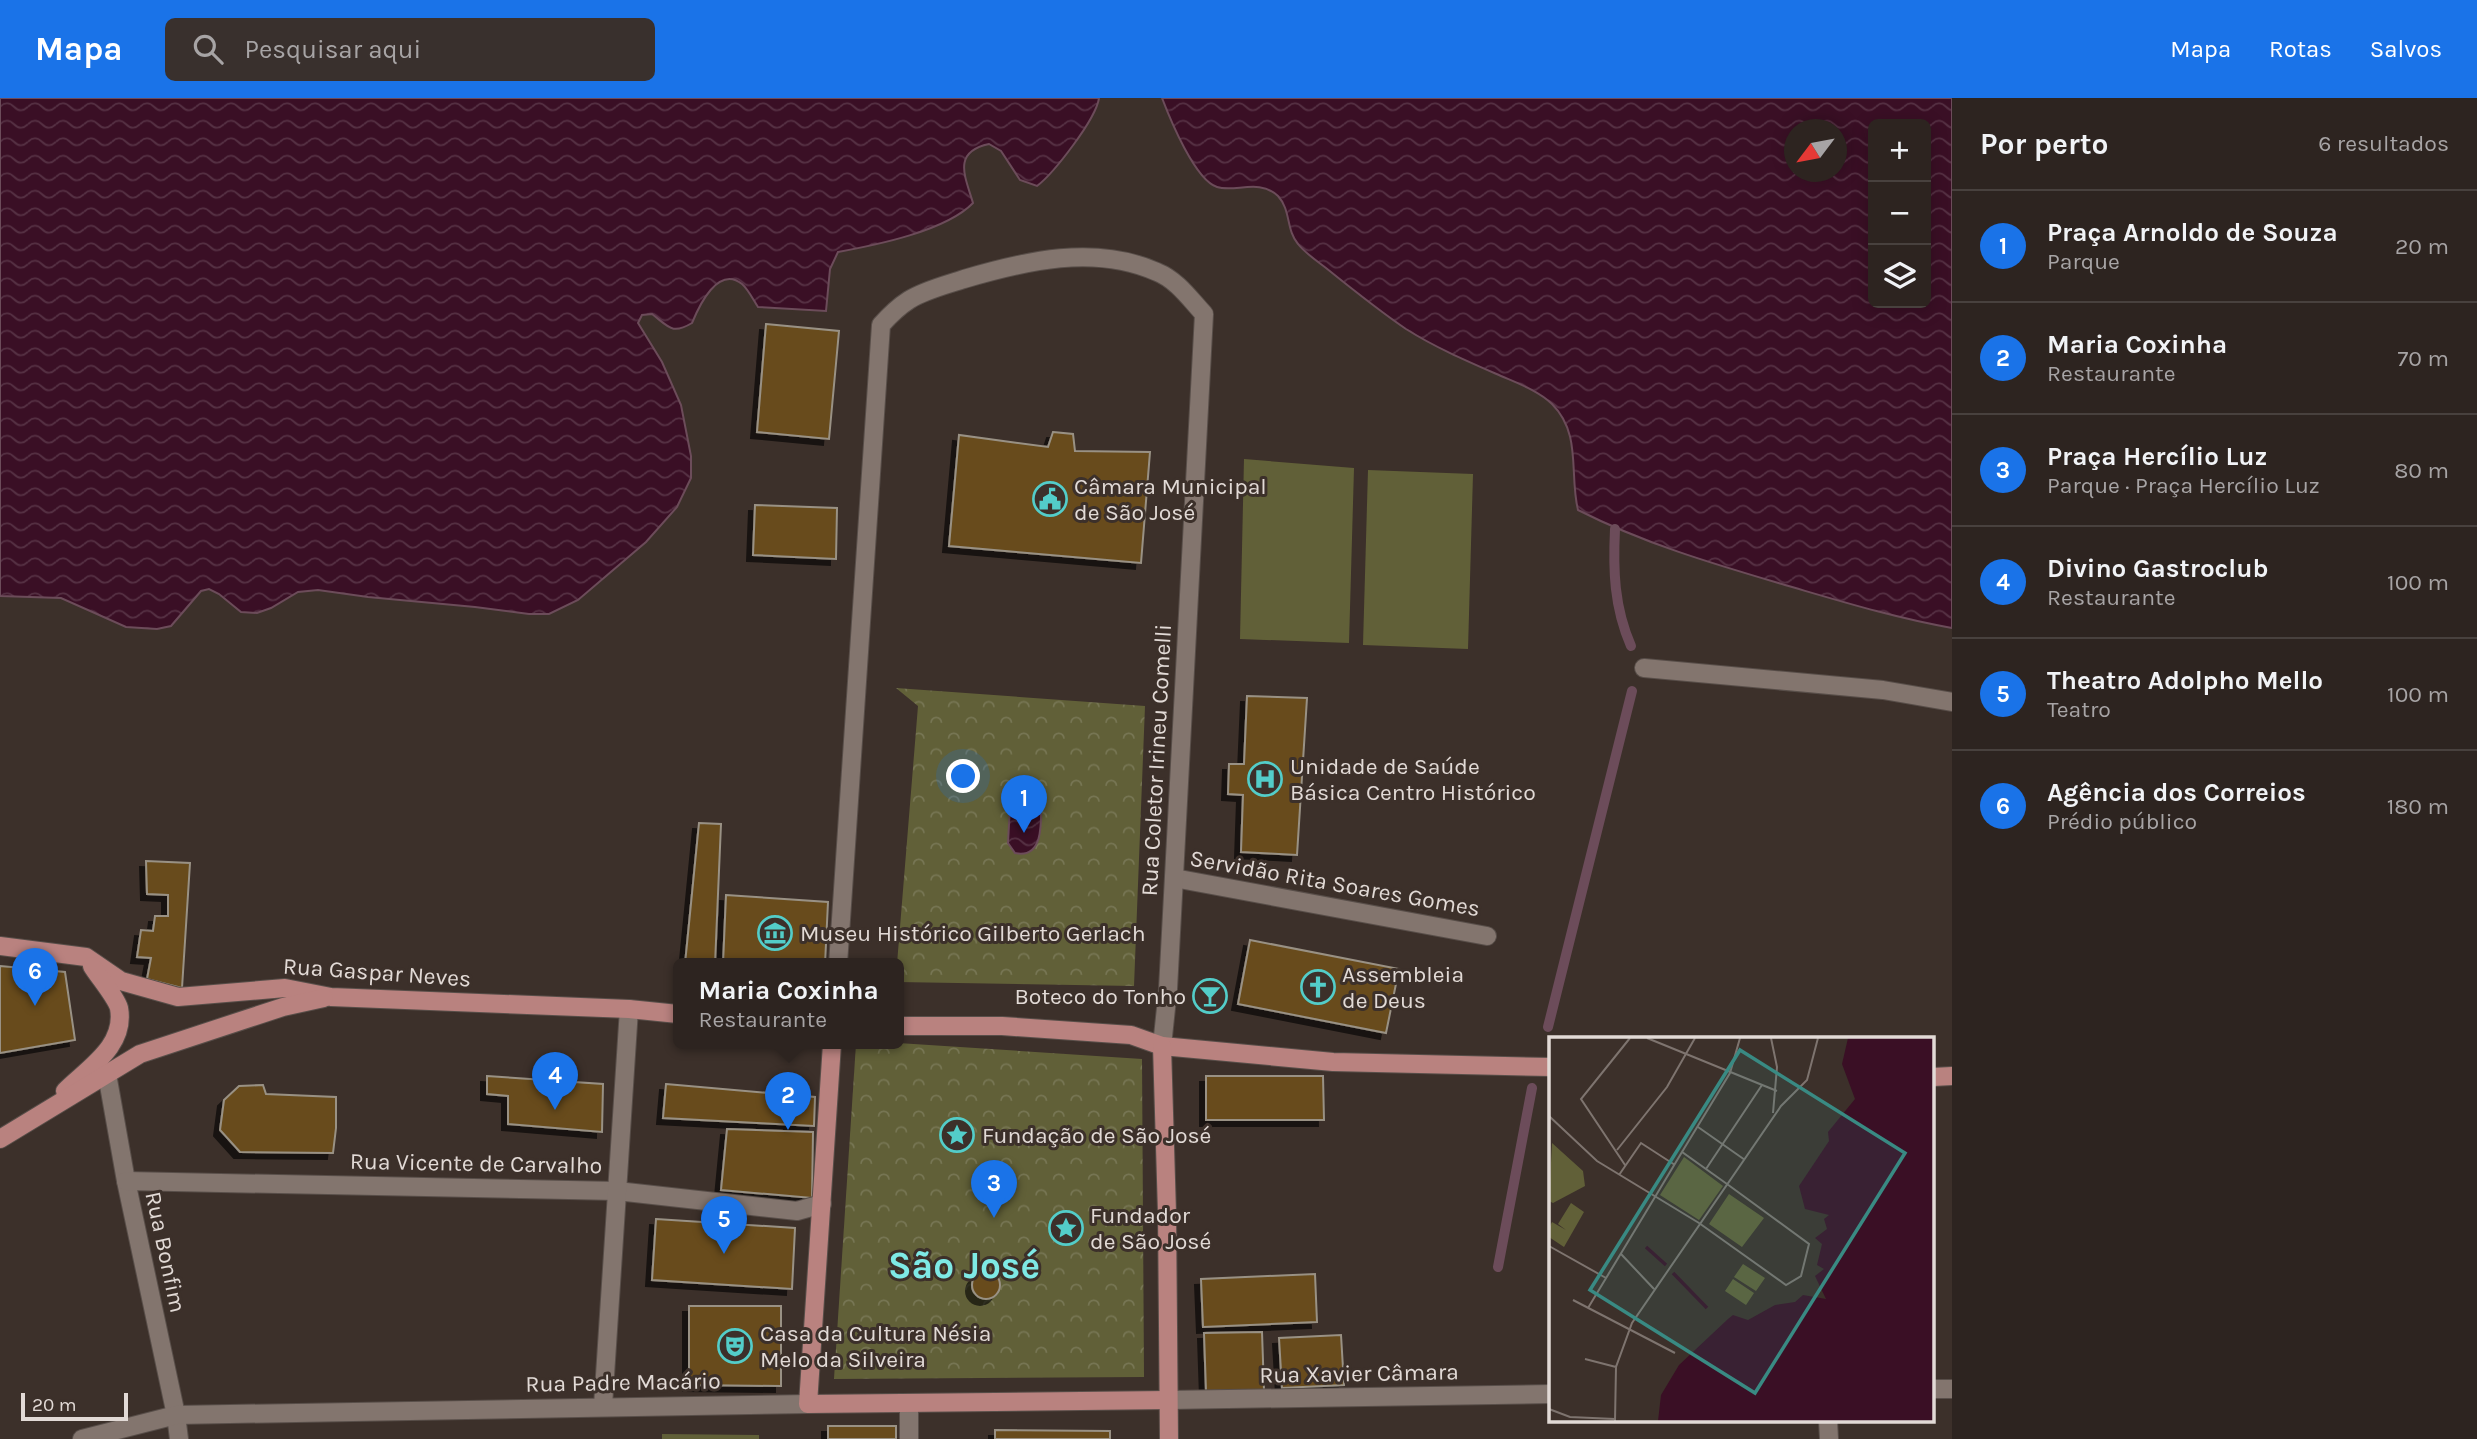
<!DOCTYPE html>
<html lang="pt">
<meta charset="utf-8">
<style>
body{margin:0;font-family:Karla,sans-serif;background:#39302d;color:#f1f3f6}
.controls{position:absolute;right:21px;top:21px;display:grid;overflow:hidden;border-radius:10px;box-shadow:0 4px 18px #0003}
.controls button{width:63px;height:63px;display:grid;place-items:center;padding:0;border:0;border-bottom:2px solid #48413e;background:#2d2420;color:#f1f3f6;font:35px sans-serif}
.compass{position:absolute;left:1784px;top:21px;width:63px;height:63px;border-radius:50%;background:#2d2420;box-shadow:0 4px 18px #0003;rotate:238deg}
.scale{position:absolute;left:21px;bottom:18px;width:107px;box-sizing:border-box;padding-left:7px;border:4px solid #e2dad6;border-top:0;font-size:19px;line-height:24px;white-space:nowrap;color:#e2dad6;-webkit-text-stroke:5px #3c302a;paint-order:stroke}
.you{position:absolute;left:964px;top:679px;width:24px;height:24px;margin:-18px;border:5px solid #fff;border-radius:50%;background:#1a73e8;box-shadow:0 0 0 10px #1a73e833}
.badge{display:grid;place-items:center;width:46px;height:46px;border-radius:50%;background:#1a73e8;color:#fff;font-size:23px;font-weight:700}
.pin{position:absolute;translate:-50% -58px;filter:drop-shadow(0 2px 4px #0008)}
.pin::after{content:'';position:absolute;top:37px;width:24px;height:21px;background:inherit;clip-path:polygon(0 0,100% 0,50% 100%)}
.popup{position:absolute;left:673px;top:860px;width:231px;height:91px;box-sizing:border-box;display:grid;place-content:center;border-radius:10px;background:#2d2420;filter:drop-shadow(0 2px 5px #0005);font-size:23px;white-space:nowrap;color:#a7a4a5}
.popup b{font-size:26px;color:#f1f3f6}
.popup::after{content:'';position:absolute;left:50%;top:100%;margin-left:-14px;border:14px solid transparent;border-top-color:#2d2420}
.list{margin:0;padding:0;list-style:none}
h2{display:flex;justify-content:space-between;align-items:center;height:91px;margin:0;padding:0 28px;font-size:30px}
h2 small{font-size:23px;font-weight:400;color:#a7a4a5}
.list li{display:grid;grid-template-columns:46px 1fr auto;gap:21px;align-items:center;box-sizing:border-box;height:112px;padding:0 28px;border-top:2px solid #48413e}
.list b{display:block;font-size:26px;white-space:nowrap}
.list p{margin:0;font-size:23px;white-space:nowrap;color:#a7a4a5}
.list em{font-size:23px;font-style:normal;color:#a7a4a5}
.icon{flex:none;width:38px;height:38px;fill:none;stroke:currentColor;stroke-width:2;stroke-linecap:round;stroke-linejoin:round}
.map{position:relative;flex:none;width:1952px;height:1341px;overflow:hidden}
header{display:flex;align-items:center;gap:42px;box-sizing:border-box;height:98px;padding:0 35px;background:#1a73e8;color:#fff}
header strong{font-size:33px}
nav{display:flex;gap:38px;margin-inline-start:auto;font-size:24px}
.search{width:490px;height:63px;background:#39302d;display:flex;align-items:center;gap:18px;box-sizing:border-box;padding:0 24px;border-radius:10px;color:#a7a4a5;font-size:26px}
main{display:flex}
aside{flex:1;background:#2d2420}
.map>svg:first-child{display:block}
</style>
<header>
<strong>Mapa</strong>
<div class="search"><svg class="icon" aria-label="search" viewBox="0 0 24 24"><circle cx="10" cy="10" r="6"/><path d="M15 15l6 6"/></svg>Pesquisar aqui</div>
<nav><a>Mapa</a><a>Rotas</a><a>Salvos</a></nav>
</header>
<main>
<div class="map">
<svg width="1952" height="1341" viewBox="0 0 1952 1341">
<defs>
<pattern id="forest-crowns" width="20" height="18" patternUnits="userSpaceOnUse" patternTransform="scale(1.75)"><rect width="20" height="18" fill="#616038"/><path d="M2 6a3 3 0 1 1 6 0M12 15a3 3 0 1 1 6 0" fill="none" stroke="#777654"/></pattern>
<pattern id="water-waves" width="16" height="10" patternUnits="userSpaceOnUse" patternTransform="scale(1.75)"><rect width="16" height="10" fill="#3a0f25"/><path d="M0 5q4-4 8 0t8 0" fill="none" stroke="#563144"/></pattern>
<filter id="shadow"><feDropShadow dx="-6" dy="6" stdDeviation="0" flood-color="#0009"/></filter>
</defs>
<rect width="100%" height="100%" fill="#3c302a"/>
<g fill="url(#forest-crowns)">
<path d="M896,590l249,18 -11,280 -236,-4 -1,-18 21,-258z"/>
<path d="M898,945l244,16 2,318 -310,2 22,-335z"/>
</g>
<g fill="#616038">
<path d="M1244,361l110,9 -5,175 -109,-4z"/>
<path d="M1368,372l105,4 -5,175 -105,-4z"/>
<path d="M662,1336l97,1v4h-97z"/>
</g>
<g fill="url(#water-waves)" stroke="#6c4c5a" stroke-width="2" fill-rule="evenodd">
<path d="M0,0h1099c-3,21 -45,75 -62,88l-17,-6 -19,-29 -12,-7c-37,8 -24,32 -16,59 -27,28 -97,42 -135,49l-8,17 -4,42 -68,-4c-4,-6 -10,-18 -16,-23 -24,-19 -43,22 -50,39 -20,12 -23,4 -40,-9l-10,1 -4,8 24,39 19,43 10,51v22l-14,29 -31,35 -68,58 -29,14h-20l-54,-7 -107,-10 -50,-7 -20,2 -27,16 -14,5 -16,-1 -22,-18 -10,-5 -8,2 -30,35 -14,3 -31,-2 -65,-29 -61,-2z"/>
<path d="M1162,0h790v530c-57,-10 -112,-27 -167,-43 -71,-21 -140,-41 -207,-75 -9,-36 4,-76 -26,-106 -13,-13 -35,-21 -51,-28 -32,-14 -65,-28 -95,-47 -28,-19 -54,-40 -80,-61 -9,-7 -21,-15 -28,-24 -12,-14 -7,-34 -20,-48 -19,-18 -43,-3 -61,-9 -22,-7 -47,-68 -55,-89zM1873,26h53v179h-53zM1794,32h42v42h-42z"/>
<path d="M1021,685l15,2 5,5c-1,21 7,70 -26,63l-7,-10 3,-55z"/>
</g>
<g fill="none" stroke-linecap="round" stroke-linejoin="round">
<g stroke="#6c4c5a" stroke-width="10">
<path d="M1615,431c-2,41 -1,78 16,117"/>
<path d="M1548,929l84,-336"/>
<path d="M1498,1169l34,-179"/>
</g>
</g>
<g fill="#674b1c" stroke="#999184" stroke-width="2" filter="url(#shadow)">
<path d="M766,226l73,7 -10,108 -72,-7z"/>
<path d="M1053,334l20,2 2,17 75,1 -9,111 -192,-17 10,-111 89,12z"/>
<path d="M755,407l82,3 -1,51 -83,-4z"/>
<path d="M1247,598l60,2 -10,157 -56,-3 2,-57 -15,-1 1,-30h15z"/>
<path d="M699,725l22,1 -6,140h-30z"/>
<path d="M146,763l44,2 -8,125 -35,-9 4,-21 -14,-1 4,-27 12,1 2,-15h13v-21l-21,-1z"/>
<path d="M726,797l102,7 -3,62h-102z"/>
<path d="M1250,842l149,29 -13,64 -148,-29z"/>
<path d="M0,868l65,6 10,68 -75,13z"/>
<path d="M487,978l116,8 -1,48 -94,-8v-28l-21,-2z"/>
<path d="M1206,978h117l1,44h-118z"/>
<path d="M666,986l149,13 -1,29 -151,-8z"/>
<path d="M263,987l3,9 70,3v31l-3,25 -93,-1 -20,-22 4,-30 15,-14z"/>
<path d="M727,1031l86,3 -1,66 -91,-8z"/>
<path d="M656,1121l139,9 -3,61 -140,-9z"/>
<circle cx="986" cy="1187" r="14"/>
<path d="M1315,1176l2,48 -114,5 -2,-48z"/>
<path d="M689,1208h92v80l-92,-1z"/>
<path d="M1262,1234l2,58 -58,1 -2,-58z"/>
<path d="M1341,1237l3,50 -62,3 -3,-50z"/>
<rect x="828" y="1328" width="68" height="13"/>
<path d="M995,1332l115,1v8h-115z"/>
</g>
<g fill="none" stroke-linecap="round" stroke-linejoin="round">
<g stroke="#584e49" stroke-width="20">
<g id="minor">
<path d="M1644,570l239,22 69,12"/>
<path d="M1174,780l313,58"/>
<path d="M838,866l43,-639c8,-9 17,-18 28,-25 16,-10 37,-15 55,-21 61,-18 131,-35 193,-7 20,8 33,27 47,42l-36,675 -6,57"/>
<path d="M107,976l19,107 50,234 3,24"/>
<path d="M126,1083l491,10 180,20 25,-7"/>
<path d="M1933,1291h19"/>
<path d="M1168,1302l383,-6"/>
<path d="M603,1308l26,-397"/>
<path d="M1828,1322l1,19"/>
<path d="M82,1341l94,-24 632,-11"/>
<path d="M909,1341v-36"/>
</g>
</g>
<g stroke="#584e49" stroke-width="20">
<g id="major">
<path d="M0,848l86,11 35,24 57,16 107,-9 46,9 298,12 49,5"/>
<path d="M898,928h104l129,9 31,11 171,16 218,5"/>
<path d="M832,946l-24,360 360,-4"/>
<path d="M1162,948l5,167 2,226"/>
<path d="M1933,979l19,-1"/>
<path d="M65,993c23,-23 61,-45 54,-83 -3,-11 -21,-32 -27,-42"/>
<path d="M0,1041l140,-85 143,-47 41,-9"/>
</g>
</g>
<use href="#minor" stroke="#83756e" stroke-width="18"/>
<use href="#major" stroke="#b9827f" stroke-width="18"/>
</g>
<defs>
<g id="civic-ring" transform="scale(1.75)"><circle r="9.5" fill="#3c302a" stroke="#53cdc9" stroke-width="1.5"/><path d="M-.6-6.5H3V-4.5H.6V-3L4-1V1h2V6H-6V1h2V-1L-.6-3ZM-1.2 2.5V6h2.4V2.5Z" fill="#53cdc9"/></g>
<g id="hospital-ring" transform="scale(1.75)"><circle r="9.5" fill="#3c302a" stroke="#53cdc9" stroke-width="1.5"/><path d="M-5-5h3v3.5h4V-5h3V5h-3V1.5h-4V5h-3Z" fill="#53cdc9"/></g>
<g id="museum-ring" transform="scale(1.75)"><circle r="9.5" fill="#3c302a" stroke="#53cdc9" stroke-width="1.5"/><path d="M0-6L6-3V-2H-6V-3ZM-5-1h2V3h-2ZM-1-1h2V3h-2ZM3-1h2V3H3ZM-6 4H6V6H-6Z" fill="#53cdc9"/></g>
<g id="church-ring" transform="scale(1.75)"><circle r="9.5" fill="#3c302a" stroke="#53cdc9" stroke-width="1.5"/><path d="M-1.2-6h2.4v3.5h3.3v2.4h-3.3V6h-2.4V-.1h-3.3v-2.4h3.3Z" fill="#53cdc9"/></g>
<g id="bar-ring" transform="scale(1.75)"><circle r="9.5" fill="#3c302a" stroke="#53cdc9" stroke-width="1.5"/><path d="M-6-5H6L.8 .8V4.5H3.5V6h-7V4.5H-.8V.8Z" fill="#53cdc9"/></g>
<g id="sight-ring" transform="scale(1.75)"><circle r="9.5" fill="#3c302a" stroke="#53cdc9" stroke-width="1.5"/><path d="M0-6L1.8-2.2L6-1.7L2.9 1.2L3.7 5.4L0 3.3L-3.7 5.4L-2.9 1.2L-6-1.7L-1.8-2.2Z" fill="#53cdc9"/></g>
<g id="theatre-ring" transform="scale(1.75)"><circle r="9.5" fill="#3c302a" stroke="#53cdc9" stroke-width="1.5"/><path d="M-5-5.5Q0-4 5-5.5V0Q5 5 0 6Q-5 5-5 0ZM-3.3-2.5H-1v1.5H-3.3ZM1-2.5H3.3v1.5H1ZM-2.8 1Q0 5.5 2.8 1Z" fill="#53cdc9"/></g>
</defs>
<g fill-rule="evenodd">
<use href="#civic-ring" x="1050" y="401"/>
<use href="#hospital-ring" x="1265" y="681"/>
<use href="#museum-ring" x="775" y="835"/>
<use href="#church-ring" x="1318" y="889"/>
<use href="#bar-ring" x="1210" y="898"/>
<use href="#sight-ring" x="957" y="1037"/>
<use href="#sight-ring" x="1066" y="1130"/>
<use href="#theatre-ring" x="735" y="1248"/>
</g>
<g text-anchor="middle" stroke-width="6" stroke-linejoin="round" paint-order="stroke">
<g font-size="23" fill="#e2dad6" stroke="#3c302a" text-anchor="start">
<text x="1074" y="396">Câmara Municipal<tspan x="1074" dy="26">de São José</tspan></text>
<text x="1290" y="676">Unidade de Saúde<tspan x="1290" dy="26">Básica Centro Histórico</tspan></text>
<text x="800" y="843">Museu Histórico Gilberto Gerlach</text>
<text x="1342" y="884">Assembleia<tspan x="1342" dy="26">de Deus</tspan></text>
<text x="1186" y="906" text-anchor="end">Boteco do Tonho</text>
<text x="982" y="1045">Fundação de São José</text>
<text x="1090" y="1125">Fundador<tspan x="1090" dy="26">de São José</tspan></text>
<text x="760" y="1243">Casa da Cultura Nésia<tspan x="760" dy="26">Melo da Silveira</tspan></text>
</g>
<g font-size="23" fill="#e2dad6" stroke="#3c302a">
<text transform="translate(1156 662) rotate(-87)" y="8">Rua Coletor Irineu Comelli</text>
<text transform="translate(1335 785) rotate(10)" y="8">Servidão Rita Soares Gomes</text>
<text transform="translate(377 874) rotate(4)" y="8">Rua Gaspar Neves</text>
<text transform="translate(476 1065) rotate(1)" y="8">Rua Vicente de Carvalho</text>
<text transform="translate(166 1154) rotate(78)" y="8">Rua Bonfim</text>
<text transform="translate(1359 1275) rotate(-1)" y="8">Rua Xavier Câmara</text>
<text transform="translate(623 1284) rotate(-1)" y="8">Rua Padre Macário</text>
</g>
<g font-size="37" font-weight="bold" fill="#7ee9e5" stroke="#3c302a">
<text x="964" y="1180">São José</text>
</g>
</g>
<g transform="translate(1549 939)">
<rect width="385" height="385" fill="#3c302a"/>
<path d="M3,106l31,28 2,15 -32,17 -4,-2zM135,120l39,29 -24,34 -39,-25zM180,157l35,24 -22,29 -33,-23z" fill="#616038"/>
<path d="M22,166l13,9 -20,35 -15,-10v-9l3,-6 14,8 -8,-6zM194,227l22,14 -9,13 -22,-14zM184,242l21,14 -8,12 -21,-14z" fill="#616038"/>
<path d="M299,1h86v383h-276l3,-26 18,-30 49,-46 5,-4 15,5 27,-15 20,-3 8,-7 23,4 -11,-23 9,-7 -7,-4 5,-21 -7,-6 12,-9 -3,-10 5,-4 -24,-6 -6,-23 30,-45 -1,-9 27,-33 -13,-35z" fill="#3a0f25"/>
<path fill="none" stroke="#3a0f25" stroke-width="3.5" d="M97,210l20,18M124,236l34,35"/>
<path fill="none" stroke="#7e746f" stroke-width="2" d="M98,1l130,53M222,1l6,29 -4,46M0,79l48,45 102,62M149,90l47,33M68,113l50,-63 28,-49M133,115l48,-79 10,-35M76,128l-44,-66 49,-61M157,132l56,-84M70,138l22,-32 34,22M106,160l27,-45 45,32M150,186l87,62 15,-9 8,-32 -82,-60M0,209l57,32M72,217l33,35M24,263l102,53M39,271l67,-111M36,322l31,8M0,372l21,8 45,2M66,384l1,-54 16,-44 149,-217 26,-26 11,-42"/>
<path fill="#398a83" fill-opacity="0.15" stroke="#398a83" stroke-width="3.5" d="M191,13l165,103 -150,240 -165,-103z"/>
<rect width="385" height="385" fill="none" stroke="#e2dad6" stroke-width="3.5"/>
</g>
</svg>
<div class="controls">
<button>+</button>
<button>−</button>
<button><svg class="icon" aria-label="layers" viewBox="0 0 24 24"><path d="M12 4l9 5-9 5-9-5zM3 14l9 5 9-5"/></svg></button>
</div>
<svg class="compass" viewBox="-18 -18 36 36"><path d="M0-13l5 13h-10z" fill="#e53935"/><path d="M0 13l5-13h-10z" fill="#a7a4a5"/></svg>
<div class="scale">20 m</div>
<div class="you"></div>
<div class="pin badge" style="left:1024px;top:735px">1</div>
<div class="pin badge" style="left:788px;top:1032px">2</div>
<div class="popup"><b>Maria Coxinha</b>Restaurante</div>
<div class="pin badge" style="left:994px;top:1120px">3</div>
<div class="pin badge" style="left:555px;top:1012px">4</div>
<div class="pin badge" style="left:724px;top:1156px">5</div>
<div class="pin badge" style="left:35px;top:908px">6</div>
</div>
<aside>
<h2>Por perto<small>6 resultados</small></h2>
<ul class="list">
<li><span class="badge">1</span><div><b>Praça Arnoldo de Souza</b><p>Parque</p></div><em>20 m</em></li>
<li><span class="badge">2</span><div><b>Maria Coxinha</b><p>Restaurante</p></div><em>70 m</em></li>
<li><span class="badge">3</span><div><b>Praça Hercílio Luz</b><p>Parque · Praça Hercílio Luz</p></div><em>80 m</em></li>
<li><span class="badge">4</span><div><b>Divino Gastroclub</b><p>Restaurante</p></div><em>100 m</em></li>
<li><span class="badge">5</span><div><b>Theatro Adolpho Mello</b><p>Teatro</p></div><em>100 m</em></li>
<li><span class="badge">6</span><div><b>Agência dos Correios</b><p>Prédio público</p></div><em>180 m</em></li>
</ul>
</aside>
</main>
